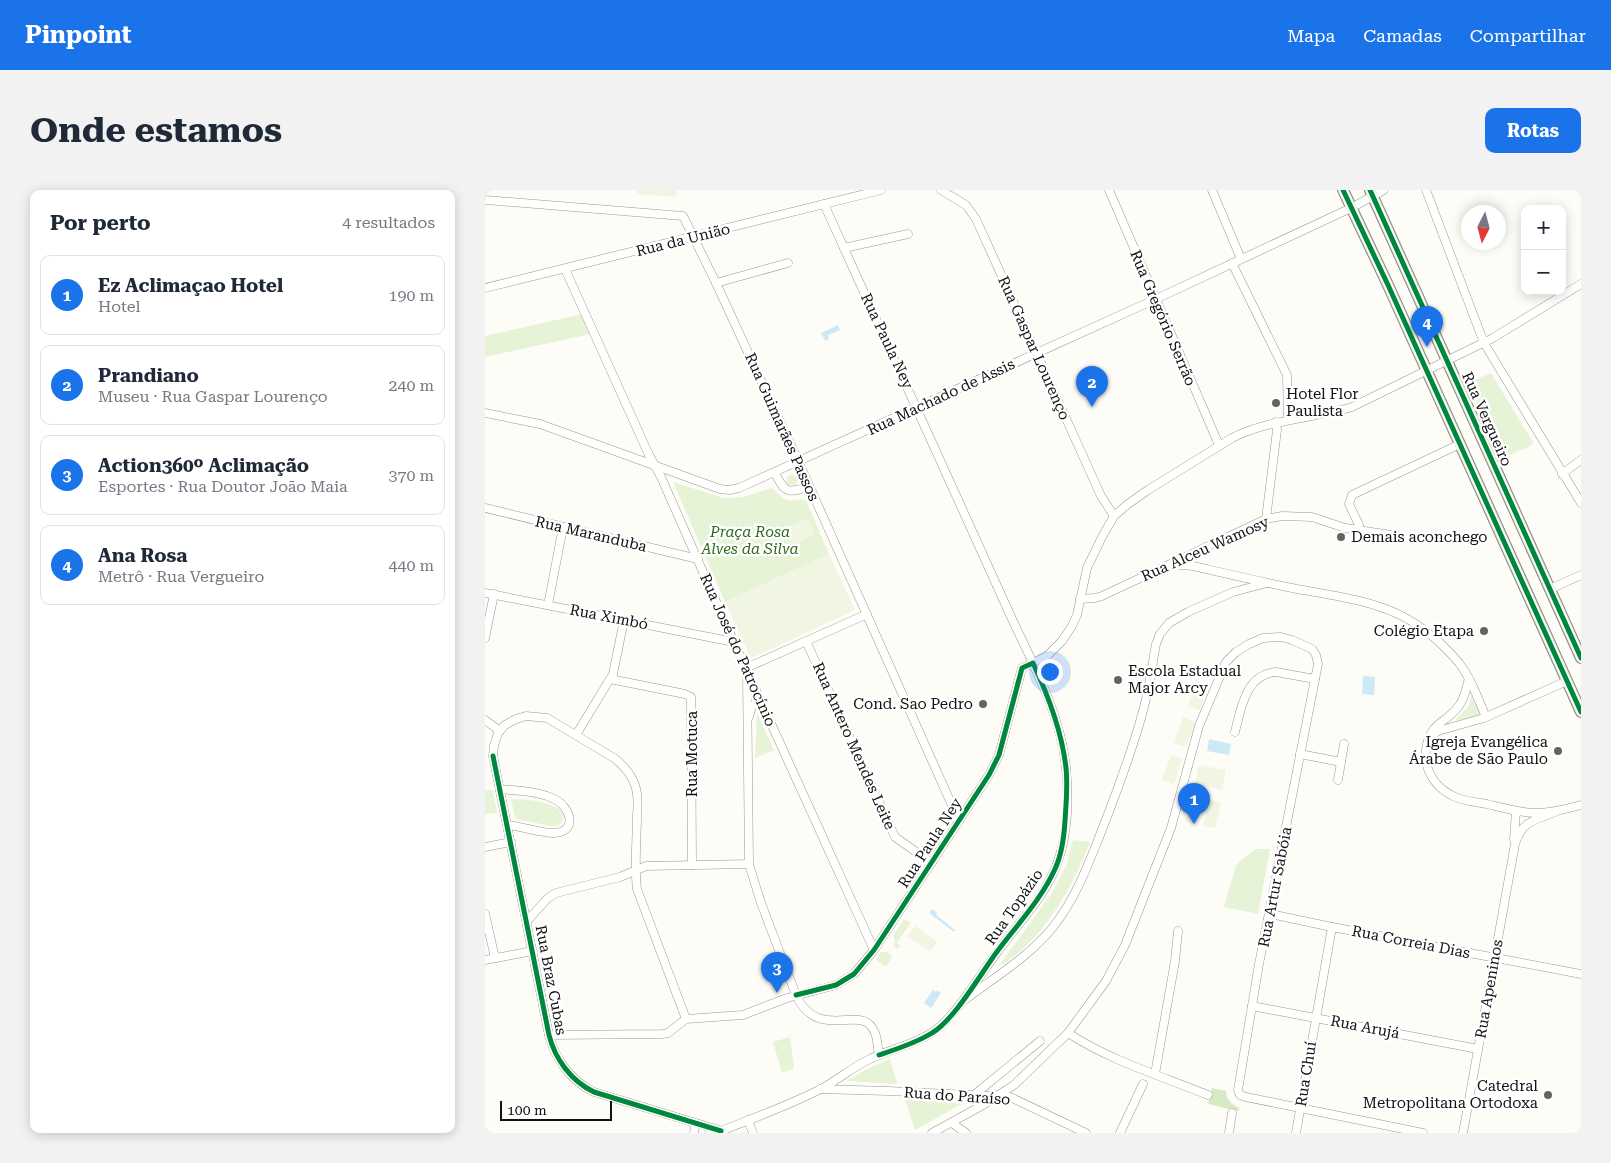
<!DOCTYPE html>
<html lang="pt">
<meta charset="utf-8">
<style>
body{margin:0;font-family:"Roboto Serif",serif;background:#f2f2f3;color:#1f2937}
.controls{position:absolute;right:15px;top:15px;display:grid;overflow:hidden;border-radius:10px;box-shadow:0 2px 12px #0003}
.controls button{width:45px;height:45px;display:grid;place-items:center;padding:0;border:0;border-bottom:1px solid #e0e1e3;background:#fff;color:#1f2937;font:25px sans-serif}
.compass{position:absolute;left:976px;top:15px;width:45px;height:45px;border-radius:50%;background:#fff;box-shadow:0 2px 12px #0003;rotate:186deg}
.scale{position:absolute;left:15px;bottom:12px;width:112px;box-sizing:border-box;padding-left:5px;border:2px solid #111;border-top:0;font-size:14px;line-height:18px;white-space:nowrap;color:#111;-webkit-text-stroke:4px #fff;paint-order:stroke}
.you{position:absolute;left:564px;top:481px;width:18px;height:18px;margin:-12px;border:4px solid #fff;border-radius:50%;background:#1a73e8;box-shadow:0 0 0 8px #1a73e833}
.badge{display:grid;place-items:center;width:32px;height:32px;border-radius:50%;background:#1a73e8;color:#fff;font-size:16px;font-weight:700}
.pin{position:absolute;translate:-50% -41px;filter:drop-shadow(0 1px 2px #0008)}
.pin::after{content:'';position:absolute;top:26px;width:18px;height:15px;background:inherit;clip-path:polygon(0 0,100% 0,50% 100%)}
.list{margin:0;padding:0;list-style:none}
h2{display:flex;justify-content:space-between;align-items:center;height:65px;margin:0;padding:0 20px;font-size:21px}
h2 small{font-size:16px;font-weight:400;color:#747a83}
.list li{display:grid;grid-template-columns:32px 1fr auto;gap:15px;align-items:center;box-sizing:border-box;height:80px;margin:0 10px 10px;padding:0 10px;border:1px solid #e0e1e3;border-radius:10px}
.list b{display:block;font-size:19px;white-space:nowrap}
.list p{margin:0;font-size:16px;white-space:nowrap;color:#747a83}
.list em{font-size:16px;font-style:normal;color:#747a83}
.map{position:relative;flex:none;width:1096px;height:943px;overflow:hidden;border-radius:10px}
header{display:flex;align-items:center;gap:30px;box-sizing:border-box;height:70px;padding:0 25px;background:#1a73e8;color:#fff}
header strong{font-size:24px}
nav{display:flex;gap:28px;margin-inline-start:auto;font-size:18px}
.intro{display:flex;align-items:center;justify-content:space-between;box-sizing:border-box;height:120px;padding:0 30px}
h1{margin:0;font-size:35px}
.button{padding:12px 22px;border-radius:10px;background:#1a73e8;color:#fff;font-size:18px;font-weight:700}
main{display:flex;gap:30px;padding:0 30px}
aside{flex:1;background:#fff;border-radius:10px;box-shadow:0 2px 12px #0003}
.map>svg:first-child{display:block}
</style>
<header>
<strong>Pinpoint</strong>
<nav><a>Mapa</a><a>Camadas</a><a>Compartilhar</a></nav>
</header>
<div class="intro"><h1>Onde estamos</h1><a class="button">Rotas</a></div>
<main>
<aside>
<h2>Por perto<small>4 resultados</small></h2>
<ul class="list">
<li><span class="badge">1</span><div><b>Ez Aclimaçao Hotel</b><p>Hotel</p></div><em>190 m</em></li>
<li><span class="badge">2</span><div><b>Prandiano</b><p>Museu · Rua Gaspar Lourenço</p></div><em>240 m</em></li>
<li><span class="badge">3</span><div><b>Action360º Aclimação</b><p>Esportes · Rua Doutor João Maia</p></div><em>370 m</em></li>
<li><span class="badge">4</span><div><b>Ana Rosa</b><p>Metrô · Rua Vergueiro</p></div><em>440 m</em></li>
</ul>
</aside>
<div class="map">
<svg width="1096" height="943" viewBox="0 0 1096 943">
<rect width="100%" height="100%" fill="#fdfcf7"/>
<g fill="#e7f3d7">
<path d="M98,124l8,20 -106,23v-21z"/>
<path d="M1006,183l43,71 -32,15 -34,-76z"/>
<circle cx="307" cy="290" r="5.5"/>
<path d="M188,292l51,16 19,-1 28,-9c5,3 8,8 14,11 6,3 14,-1 21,1l23,54 -104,48z"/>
<path d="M986,506h1l8,16 -1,3 -23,6v-2l13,-13z"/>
<path d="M272,523l17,37 -19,8z"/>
<path d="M0,600h8l4,23 -12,1z"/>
<path d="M26,609c11,0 54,2 52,20 0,4 -4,6 -8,8l-38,-8 -2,-2z"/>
<path d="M588,650l17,2c-20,49 -45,97 -92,125l54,-74 15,-29z"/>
<path d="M770,659h15l-12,65 -34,-7 12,-42z"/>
<path d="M419,729l5,3h2l-14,21 4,3 -4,3 -3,-3 1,-5 -2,-6z"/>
<path d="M407,758l-4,5 4,3 -1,3 -5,8 -10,-7 5,-8h7z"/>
<path d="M305,847l4,31 -12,5 -9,-31z"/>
<path d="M405,869l7,25 -50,-3 18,-11z"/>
<path d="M420,909l56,4 1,1 -47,26z"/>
</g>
<path fill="#d8eac5" d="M727,898l14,3c0,9 6,13 13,17v3c-11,-1 -20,-5 -31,-7z"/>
<g fill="#f0f6e1">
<path d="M152,0h40l-1,7 -39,-3z"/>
<path d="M323,328l7,17 -23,10 -7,-17z"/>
<path d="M344,364l26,56 -104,48 -26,-56z"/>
<path d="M711,490l12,4 -8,26 -12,-4z"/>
<path d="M698,527l12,5 -9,25 -12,-4z"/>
<path d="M686,565l11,4 -8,25 -12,-4z"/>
<path d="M714,575l27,5 -4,20 -27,-6z"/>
<path d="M705,606l12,2 -5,26 -12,-2z"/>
<path d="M724,610l12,2 -6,26 -12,-2z"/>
<path d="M430,736l22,16 -7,10 -23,-16z"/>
</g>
<g fill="#cde8f7">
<path d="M353,135l2,5 -12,5 1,4 -4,2 -4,-8z"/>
<path d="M878,486l12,1 -1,18 -12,-1z"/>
<path d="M724,549l22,5 -2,11 -22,-4z"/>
<path d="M447,719l5,4 -1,2 19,15 -1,2 -25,-19z"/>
<path d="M448,800l3,2 1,-2 4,3 -10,15 -7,-5z"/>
</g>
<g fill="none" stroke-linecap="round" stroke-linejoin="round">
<g stroke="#979795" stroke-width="9">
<g id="minor">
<path d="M456,0l25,15 10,14 125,277 13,20"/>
<path d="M624,0l110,255"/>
<path d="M727,0l29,69"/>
<path d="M941,0l58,153 97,160"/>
<path d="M0,10l198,16 33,67 79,171 164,367"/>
<path d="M359,58l64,-14"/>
<path d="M747,73l55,112 1,45"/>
<path d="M80,79l84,186 12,22 73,165 140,308"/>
<path d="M231,93l72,-20"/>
<path d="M0,98l396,-98"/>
<path d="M0,223l55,11 180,65 9,1 10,-2 417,-189 195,-91 33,-18"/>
<path d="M290,283c10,20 13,21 34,13"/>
<path d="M1077,284l19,-14"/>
<path d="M0,318l213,51"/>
<path d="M781,329l11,-89 -1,-8"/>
<path d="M871,340l3,-5 -10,-21 3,-9 108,-51"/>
<path d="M686,374l22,2c35,8 69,16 104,23 34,6 72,11 103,26 22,11 43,29 59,48 12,15 19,36 27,54"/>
<path d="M1065,399l31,-14"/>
<path d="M0,403l249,49"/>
<path d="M595,409l15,-1 7,-2 164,-77 16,-3 30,1 33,11 46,7"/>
<path d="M63,415l15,-78"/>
<path d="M0,448l9,-44"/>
<path d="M321,451l89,196 37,26"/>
<path d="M261,478l121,-54"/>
<path d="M262,484l2,190 12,39 35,92c20,44 59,14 74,30 8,8 7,20 9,30"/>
<path d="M125,489l75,15 6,3 1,168"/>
<path d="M984,489c-3,9 -4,20 -11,28 -12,16 -25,14 -31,37 -5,21 5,41 24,51 10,6 25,7 36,9 16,4 33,9 49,9 16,0 30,-4 45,-8"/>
<path d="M264,527l3,-11 8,-5"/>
<path d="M0,530l15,11"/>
<path d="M750,542c6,-24 11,-58 41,-60l39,7"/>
<path d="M91,545l37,-61 11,-54"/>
<path d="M946,547l7,-6 46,-13 83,-37"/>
<path d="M815,564l41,8"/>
<path d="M853,590l6,-36"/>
<path d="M16,599c17,2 37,2 53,10 16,7 25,33 0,34 -14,0 -31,-6 -46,-8"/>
<path d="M1029,649l2,-28"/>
<path d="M0,657l26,-5"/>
<path d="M0,724l10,44"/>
<path d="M785,724l62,13 249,47"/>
<path d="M42,731l21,-23 8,-5 64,-16 26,-11 103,-2"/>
<path d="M0,770l48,-9"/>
<path d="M481,809c29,-22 64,-43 87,-72 21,-26 33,-57 45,-87 17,-43 33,-85 45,-129 6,-22 9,-45 13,-67l4,-10 9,-11 19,-11 45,-20 34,-9"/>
<path d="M767,816l226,43"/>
<path d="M201,829l-49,-130c-3,-24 0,-50 0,-74 1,-10 1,-21 -2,-30 -4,-11 -12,-20 -21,-27l-67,-40 -21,-2 -10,3 -11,6 -7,8 -4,13 -1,10 56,279c6,24 22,46 45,57l125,38"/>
<path d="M583,843c43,28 93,43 140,62"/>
<path d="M64,845l113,-1 6,-1 18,-14 57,-4 44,-17 49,-13 18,-11 20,-24 115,-175 10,-20 23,-87 25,-12 15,-15 10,-15 5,-11 10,-47 15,-31 12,-21 14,-12 20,-14 84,-52c38,-19 80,-19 120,-31l141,-69 88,-54"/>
<path d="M670,884l20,-113 3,-30"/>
<path d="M335,899l68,2 122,6 76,36"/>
<path d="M489,905l66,-54"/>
<path d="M263,930l5,13"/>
<path d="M208,932l2,4 -1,7"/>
<path d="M467,933l14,10"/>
<path d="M225,943l11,-2c33,-13 66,-25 98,-41 18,-9 33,-23 51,-31 21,-10 44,-14 63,-27 21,-14 46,-55 62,-77 21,-30 51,-58 63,-94 10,-28 11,-64 8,-93 -5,-53 -32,-102 -54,-149l-188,-415"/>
<path d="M447,943l51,-28 31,-20 54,-52 38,-52 19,-36 46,-117 28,-102 27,-64 10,-10 13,-8 14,-6 18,-1 11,3 20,9 4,6 2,9 -59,300 -21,126 2,5 6,2 177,36"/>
<path d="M635,943l23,-49"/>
<path d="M744,943l3,-20"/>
<path d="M811,943l36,-206"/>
<path d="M978,943l52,-289c8,-25 20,-23 42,-33"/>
</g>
</g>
<g stroke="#858482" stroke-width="12">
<g id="major">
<path d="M858,0l45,95 193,427"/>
<path d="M885,0l211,468"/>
</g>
</g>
<use href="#minor" stroke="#fffffe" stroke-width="8"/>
<use href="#major" stroke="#ede9dc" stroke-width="10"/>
<g stroke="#fff" stroke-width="8">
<g id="cycleway">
<path d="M858,0l45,95 193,427"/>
<path d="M885,0l211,468"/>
<path d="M8,566l56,279c6,24 22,46 45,57l127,39"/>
<path d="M311,805l40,-10 18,-11 20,-24 115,-175 10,-20 23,-87 11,-5c15,32 29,69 33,105 2,17 0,35 -1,53 -1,16 -3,33 -10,48 -14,31 -39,57 -59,84 -16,22 -42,67 -64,80 -16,10 -35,16 -53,22"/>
</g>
</g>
<use href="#cycleway" stroke="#00873e" stroke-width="5"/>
</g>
<g fill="#646362" stroke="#fff" stroke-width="2">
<circle cx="791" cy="213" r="5"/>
<circle cx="856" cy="347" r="5"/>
<circle cx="999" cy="441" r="5"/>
<circle cx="633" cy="490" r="5"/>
<circle cx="498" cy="514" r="5"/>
<circle cx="1073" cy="561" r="5"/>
<circle cx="1063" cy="905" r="5"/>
</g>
<g text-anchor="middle" stroke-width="5" stroke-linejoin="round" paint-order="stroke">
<g font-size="15" fill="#111" stroke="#fff">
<text transform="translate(198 50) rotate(-14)" y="5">Rua da União</text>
<text transform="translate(678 128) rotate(67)" y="5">Rua Gregório Serrão</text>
<text transform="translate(402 151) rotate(65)" y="5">Rua Paula Ney</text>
<text transform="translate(549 158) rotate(66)" y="5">Rua Gaspar Lourenço</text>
<text transform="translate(456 207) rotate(-25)" y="5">Rua Machado de Assis</text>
<text transform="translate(1002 229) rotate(66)" y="5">Rua Vergueiro</text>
<text transform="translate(297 237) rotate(66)" y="5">Rua Guimarães Passos</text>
<text transform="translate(106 344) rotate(13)" y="5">Rua Maranduba</text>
<text transform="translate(720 359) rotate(-24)" y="5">Rua Alceu Wamosy</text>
<text transform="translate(124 427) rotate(11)" y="5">Rua Ximbó</text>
<text transform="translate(253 460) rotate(66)" y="5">Rua José do Patrocínio</text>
<text transform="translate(369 556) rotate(66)" y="5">Rua Antero Mendes Leite</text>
<text transform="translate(207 564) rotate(-90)" y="5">Rua Motuca</text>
<text transform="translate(445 653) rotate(-57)" y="5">Rua Paula Ney</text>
<text transform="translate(790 697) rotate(-79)" y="5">Rua Artur Sabóia</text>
<text transform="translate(529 717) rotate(-55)" y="5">Rua Topázio</text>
<text transform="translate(926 752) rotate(11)" y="5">Rua Correia Dias</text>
<text transform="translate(66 790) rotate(79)" y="5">Rua Braz Cubas</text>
<text transform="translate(1004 799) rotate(-80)" y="5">Rua Apeninos</text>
<text transform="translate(880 837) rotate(11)" y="5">Rua Arujá</text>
<text transform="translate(821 884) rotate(-81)" y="5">Rua Chuí</text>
<text transform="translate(472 906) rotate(4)" y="5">Rua do Paraíso</text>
</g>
<g font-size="15" fill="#111" stroke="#fff" text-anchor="end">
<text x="801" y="209" text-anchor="start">Hotel Flor<tspan x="801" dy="17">Paulista</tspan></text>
<text x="866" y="352" text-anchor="start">Demais aconchego</text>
<text x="989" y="446">Colégio Etapa</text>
<text x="643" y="486" text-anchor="start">Escola Estadual<tspan x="643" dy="17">Major Arcy</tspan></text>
<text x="488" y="519">Cond. Sao Pedro</text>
<text x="1063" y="557">Igreja Evangélica<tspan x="1063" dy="17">Árabe de São Paulo</tspan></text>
<text x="1053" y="901">Catedral<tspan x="1053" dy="17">Metropolitana Ortodoxa</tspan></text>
</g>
<g font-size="15" font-style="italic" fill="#2f6b1f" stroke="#fff">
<text x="265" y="347">Praça Rosa<tspan x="265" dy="17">Alves da Silva</tspan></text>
</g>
</g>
</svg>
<div class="controls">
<button>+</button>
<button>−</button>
</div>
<svg class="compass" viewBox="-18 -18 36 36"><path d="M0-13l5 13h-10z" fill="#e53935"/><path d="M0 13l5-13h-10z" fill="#747a83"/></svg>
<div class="scale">100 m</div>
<div class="you"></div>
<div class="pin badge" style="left:709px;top:634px">1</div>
<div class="pin badge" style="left:607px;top:217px">2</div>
<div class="pin badge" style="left:292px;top:803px">3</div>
<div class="pin badge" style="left:942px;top:157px">4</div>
</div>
</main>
